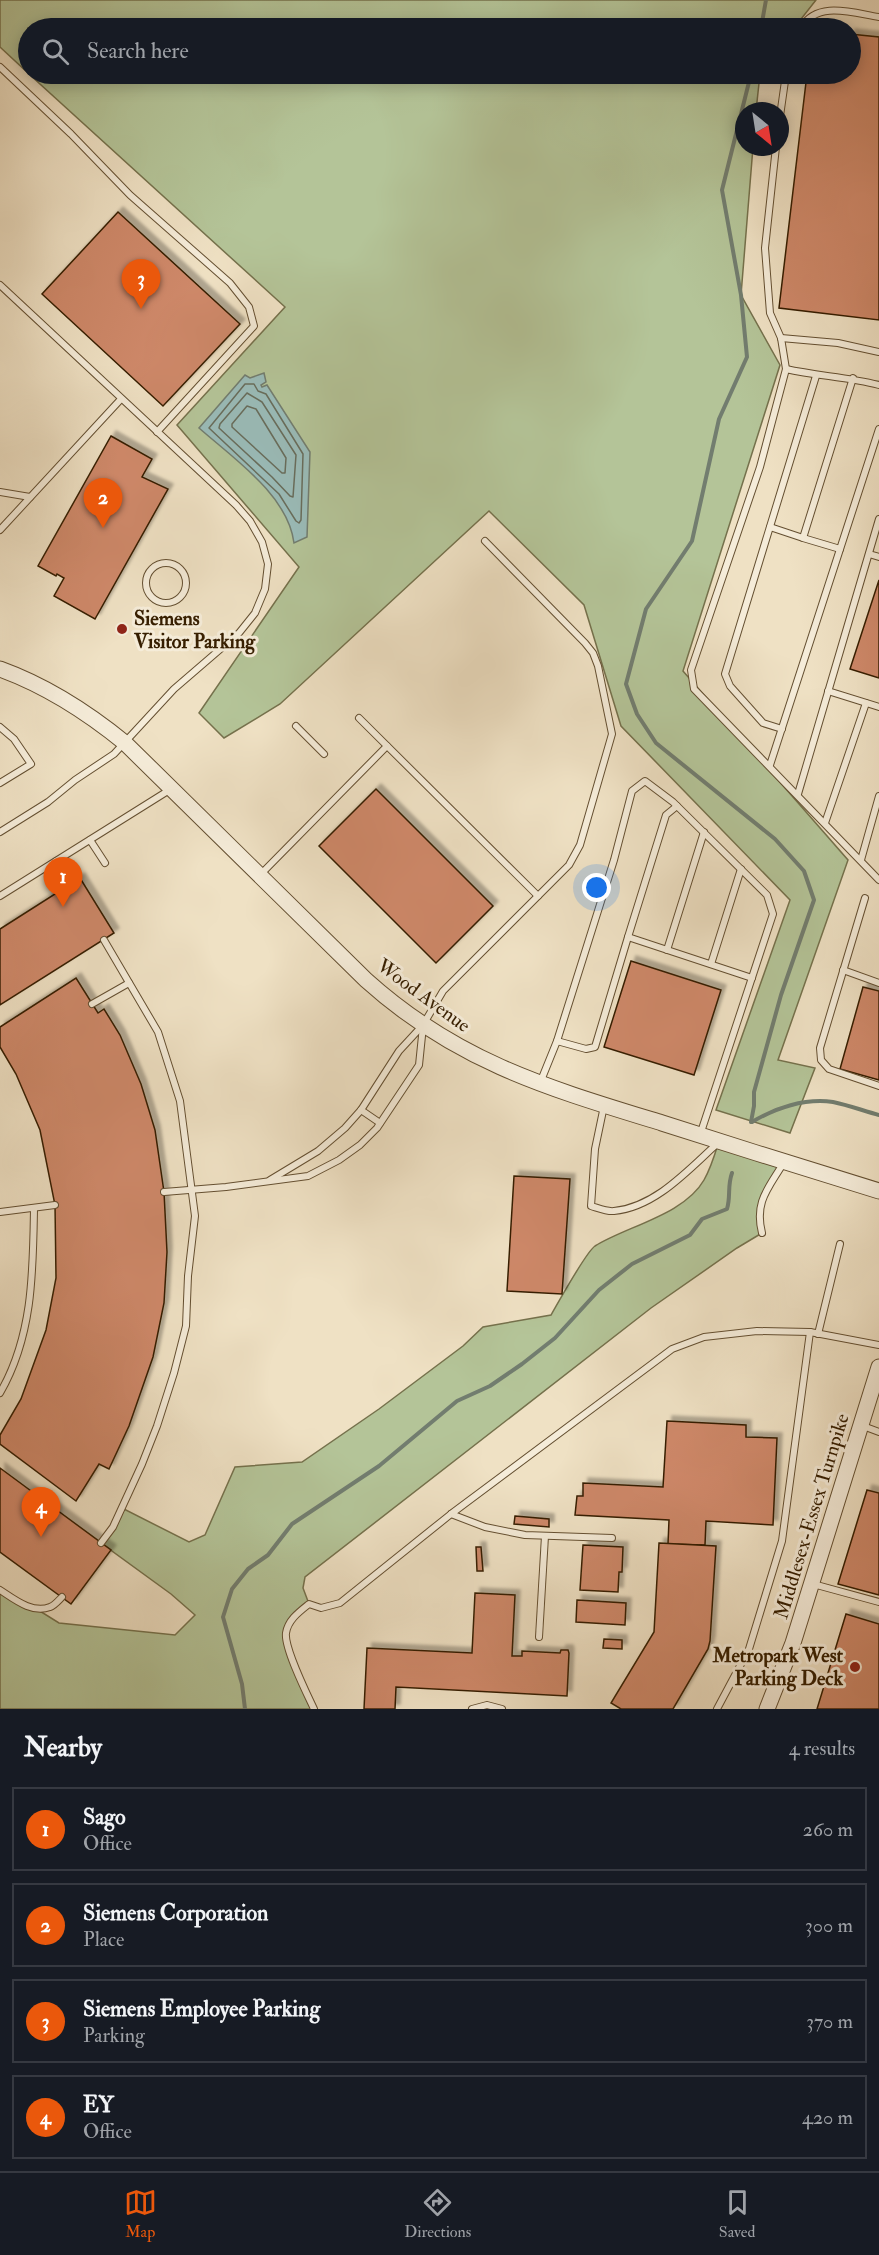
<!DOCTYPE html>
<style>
body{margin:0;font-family:"IM FELL Double Pica",serif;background:#20242c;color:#f1f3f6}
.compass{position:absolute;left:735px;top:102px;width:54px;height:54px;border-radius:50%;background:#171b24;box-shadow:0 3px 15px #0003;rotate:150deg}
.you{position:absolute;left:597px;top:888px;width:21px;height:21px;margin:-15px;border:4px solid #fff;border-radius:50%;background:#1a73e8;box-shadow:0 0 0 9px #1a73e833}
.badge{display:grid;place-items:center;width:39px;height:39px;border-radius:50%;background:#ea580c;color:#fff;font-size:20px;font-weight:700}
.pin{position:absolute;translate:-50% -50px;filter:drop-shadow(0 2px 3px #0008)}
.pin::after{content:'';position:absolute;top:32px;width:21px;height:18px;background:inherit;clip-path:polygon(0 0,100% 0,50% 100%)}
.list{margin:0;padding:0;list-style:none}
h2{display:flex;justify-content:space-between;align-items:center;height:78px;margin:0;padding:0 24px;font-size:26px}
h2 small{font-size:20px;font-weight:400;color:#9ea1a6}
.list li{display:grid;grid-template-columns:39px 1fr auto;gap:18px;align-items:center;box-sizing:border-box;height:84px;margin:0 12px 12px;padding:0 12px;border:2px solid #363941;border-radius:0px}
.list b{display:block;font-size:22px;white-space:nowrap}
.list p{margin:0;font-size:20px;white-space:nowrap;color:#9ea1a6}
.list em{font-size:20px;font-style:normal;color:#9ea1a6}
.icon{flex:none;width:33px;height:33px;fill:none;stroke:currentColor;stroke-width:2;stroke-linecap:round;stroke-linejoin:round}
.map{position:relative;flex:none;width:879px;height:1709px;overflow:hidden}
.search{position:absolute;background:#171b24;box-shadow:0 3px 15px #0003;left:18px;right:18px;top:18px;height:66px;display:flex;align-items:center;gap:15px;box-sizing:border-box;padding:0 21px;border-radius:33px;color:#9ea1a6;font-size:22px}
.sheet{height:462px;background:#171b24}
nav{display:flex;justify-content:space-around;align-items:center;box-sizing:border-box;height:84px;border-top:2px solid #363941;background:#171b24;font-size:16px;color:#9ea1a6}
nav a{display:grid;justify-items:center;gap:3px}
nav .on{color:#ea580c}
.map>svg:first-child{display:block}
</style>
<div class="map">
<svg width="879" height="1709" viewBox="0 0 879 1709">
<defs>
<filter id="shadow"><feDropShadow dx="5" dy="-5" stdDeviation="1.5" flood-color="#0004"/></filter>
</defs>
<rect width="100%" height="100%" fill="#efe1c4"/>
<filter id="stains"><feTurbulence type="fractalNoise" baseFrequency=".00333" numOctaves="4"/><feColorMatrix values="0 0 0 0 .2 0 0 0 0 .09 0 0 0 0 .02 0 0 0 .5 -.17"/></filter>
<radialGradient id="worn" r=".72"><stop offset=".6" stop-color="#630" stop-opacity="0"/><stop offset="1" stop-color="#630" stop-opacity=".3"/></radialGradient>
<g fill="#b4c498" stroke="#75714c" stroke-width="1.5">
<path d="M0,0h816l-22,28h-766v45l-28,-26z"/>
<path d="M29,74h731l-4,37h-12v36h9l-12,148 39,70 -97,306 165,189 -70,200 37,8 -25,65 -74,-23 74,-210 -169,-174 -37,-121 -95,-94 -209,193 -56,34 -25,-25 100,-146 -122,-142 108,-118z"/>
<path d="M719,1141l66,21 -26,44 3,27 -25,15 -86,60 -346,269 -2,11 6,16c-10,8 -21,16 -23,29 -2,15 21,60 28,76h-314v-119l35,18 24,15 116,12 20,-20 -24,-21 -70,-51 21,-35 67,34 16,-7 30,-68 67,-5 77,-53 84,-63 20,-19 68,-12c7,-12 35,-63 44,-69 32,-20 89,-31 109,-66 7,-12 11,-26 15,-39z"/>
</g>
<path fill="#9abcb9" stroke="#727d6f" stroke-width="1.5" d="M264,373l2,9 -5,3 1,2 5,-2 43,67 -3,85 -13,6c-6,-48 -61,-85 -95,-115l46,-53 5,3z"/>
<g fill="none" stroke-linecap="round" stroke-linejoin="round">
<g stroke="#686d5c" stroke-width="1.5">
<path d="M245,384h9l4,7 8,3 37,60 -2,66 -2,3 -3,-2 -17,-27 -70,-66z"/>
<path d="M247,393l15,9 34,53 -3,42 -3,-1 -18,-19 -53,-49 1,-4z"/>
<path d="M247,406l9,3 30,49 -1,15h-3l-50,-46v-3z"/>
</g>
<g stroke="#727d6f" stroke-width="4">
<path d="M761,28l5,-28"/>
<path d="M751,1122l3,-16v-14l27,-97 33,-95 -10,-29 -29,-32 -119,-96 -19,-29 -11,-30 20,-75 46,-68 27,-122 28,-62 -6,-62 -19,-105 29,-116"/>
<path d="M752,1122c23,-14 53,-24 81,-20 15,3 31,9 46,13"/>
<path d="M245,1709l-3,-25 -19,-67 9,-28 16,-20 20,-14 24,-31 87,-58 78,-65 33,-15 32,-22 33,-26 44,-48 33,-26 58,-29 12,-16 25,-10c4,-13 0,-22 5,-36"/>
</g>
</g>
<g fill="#ce8869" stroke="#361e00" stroke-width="1.5" filter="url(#shadow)">
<path d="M850,34l29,3v283l-100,-12 28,-234h43z"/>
<path d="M118,212l122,112 -77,82 -121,-112z"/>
<path d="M111,436l41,23 -10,18 26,12 -73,130 -41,-23 10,-18 -7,-4 -1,2 -18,-10z"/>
<path d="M879,580v98l-29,-9z"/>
<path d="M376,789l117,117 -57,57 -117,-117z"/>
<path d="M80,878l34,55 -114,72v-76z"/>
<path d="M631,961l90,29 -27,85 -90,-28z"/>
<path d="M76,978l22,35 6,-4 16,26 21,49 14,46 9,62 3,60 -3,51 -11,54 -24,69 -20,43 -10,-5 -23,37 -76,-57v-9l21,-36 25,-69 10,-52 -1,-73 -15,-75 -24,-56 -16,-27v-20z"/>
<path d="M863,987l16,4v89l-39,-11z"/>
<path d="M514,1176l56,3 -8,115 -55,-3z"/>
<path d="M667,1421l79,4v12l31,1 -4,87 -67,-4 -1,24 -37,-1 1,-24 -94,-5 2,-19h6v-13l80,4z"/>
<path d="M0,1468l111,82 -40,54 -71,-52z"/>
<path d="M867,1490l12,3v102l-41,-11z"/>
<path d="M515,1516l34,3v8l-35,-3z"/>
<path d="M659,1543l57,3 -6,95 -2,8 -35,60h-52l-10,-6 43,-71z"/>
<path d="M583,1545l40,2 -1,25h-3l-1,20 -38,-2z"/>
<path d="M476,1547h5l2,24h-6z"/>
<path d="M475,1593l40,2 -3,61h10v-5l38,2 1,-3h7l1,3 -2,43 -171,-9 -1,22h-31l3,-61 105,5z"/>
<path d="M577,1600l49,3 -1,22 -49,-3z"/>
<path d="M846,1614l33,10v85h-62z"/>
<path d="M604,1639l18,1v9l-19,-1z"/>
</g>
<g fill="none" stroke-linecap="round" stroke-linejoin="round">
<g stroke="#644f31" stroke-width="8">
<g id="service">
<path d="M801,28c16,-28 52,-15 78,-11"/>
<path d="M0,67l71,67 59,61 100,88 19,24 5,19 -97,106"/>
<path d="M780,116l6,-42"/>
<path d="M776,147l-11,101 5,65 11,25 5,31"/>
<path d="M0,285l236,220 14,16 12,21 6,22 -3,25 -10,24 -16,20 -65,56 -60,65 -39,26 -27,22 -48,30"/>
<path d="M781,338l57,5 41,9"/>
<path d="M879,385c-31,-8 -62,-9 -93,-16l-26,98 -69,203 3,19 185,191"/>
<path d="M0,492l30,5"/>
<path d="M770,527l33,11"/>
<path d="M0,530l121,-131"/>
<path d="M840,549l-37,-11 50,-160"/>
<path d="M869,554l10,3"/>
<circle cx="166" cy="583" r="20"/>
<path d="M828,691l51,16"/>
<path d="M359,718l179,178"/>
<path d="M296,726l28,28"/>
<path d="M0,727l14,12 17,25 -31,19"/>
<path d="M782,729l-19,-6 -33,-37 -5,-12 91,-298"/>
<path d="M770,765l109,-336"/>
<path d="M798,794l81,-275"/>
<path d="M825,823l41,-120"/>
<path d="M90,840l15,23"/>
<path d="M861,860l18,-64"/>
<path d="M56,861l15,23"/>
<path d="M260,875l127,-129"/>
<path d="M0,896l171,-107"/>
<path d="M865,898l-45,150 1,12 8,9 50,17"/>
<path d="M628,937l38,-122 11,-9"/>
<path d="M667,950l37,-118"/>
<path d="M711,964l30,-95"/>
<path d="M843,970l36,13"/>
<path d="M92,1004l37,-21"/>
<path d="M557,1041l29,8 9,-2 33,-110 124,41"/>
<path d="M540,1083l17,-42 57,-181 18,-69 13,-10 28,21 94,93 6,19 -73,221"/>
<path d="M604,1106l-9,43 -4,57c7,2 16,6 23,5 42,-4 75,-42 105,-69"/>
<path d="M361,1110l19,13"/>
<path d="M270,1180l48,-29 27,-23 16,-18 38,-59 24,-26 20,-34 126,-126 11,-20 32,-111 -14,-68 -5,-13 -8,-10 -100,-102"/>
<path d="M164,1192l62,-5 82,-11 31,-16 21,-15 17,-17 42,-63 4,-39"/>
<path d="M0,1212l55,-7"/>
<path d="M762,1233c-8,-32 7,-45 22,-71"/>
<path d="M818,1334l22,-90"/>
<path d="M0,1393c33,-57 33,-121 34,-185"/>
<path d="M863,1426l16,6"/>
<path d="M451,1514l34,13 40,8 87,3"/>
<path d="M101,1543l12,-16 29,-63 15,-38 17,-53 12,-47 2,-50 7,-60 -15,-115 -22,-69 -54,-92"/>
<path d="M813,1584l66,18"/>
<path d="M0,1590c14,9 32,24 50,17 4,-1 9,-7 12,-10"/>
<path d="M539,1637l6,-101"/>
<path d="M314,1709c-7,-15 -30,-61 -28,-76 2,-13 13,-21 23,-29l12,4 19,-5 111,-89 221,-165 32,-12 53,-6 53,1 69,13"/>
<path d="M472,1709l15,-4 15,4"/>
<path d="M717,1709l32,-60 33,-108 28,-209"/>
</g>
</g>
<g stroke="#644f31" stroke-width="17">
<g id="tertiary">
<path d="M0,669c47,17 87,43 125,74l241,237c91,82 182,108 296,143 72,23 145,46 217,68"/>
<path d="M767,1709l26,-66 86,-276"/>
</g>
</g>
<use href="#service" stroke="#f5ecd9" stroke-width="6"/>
<use href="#tertiary" stroke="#f5ecd9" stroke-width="15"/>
</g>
<g fill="#8f2418" stroke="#f5ecd9" stroke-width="2">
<circle cx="122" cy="629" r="6"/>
<circle cx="855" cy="1667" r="6"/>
</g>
<g text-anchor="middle" stroke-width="6" stroke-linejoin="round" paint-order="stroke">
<g font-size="20" font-weight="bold" fill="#361e00" stroke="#f5ecd9" text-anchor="start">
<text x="134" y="625">Siemens<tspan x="134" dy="23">Visitor Parking</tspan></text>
<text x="843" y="1662" text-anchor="end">Metropark West<tspan x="843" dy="23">Parking Deck</tspan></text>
</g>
<g font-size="20" fill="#361e00" stroke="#f5ecd9">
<text transform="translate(424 995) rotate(36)" y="7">Wood Avenue</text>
<text transform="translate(811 1516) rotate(-73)" y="7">Middlesex-Essex Turnpike</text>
</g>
</g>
<rect width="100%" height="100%" filter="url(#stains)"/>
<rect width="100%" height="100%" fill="url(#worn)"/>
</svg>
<svg class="compass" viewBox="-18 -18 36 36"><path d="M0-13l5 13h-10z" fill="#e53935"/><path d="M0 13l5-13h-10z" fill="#9ea1a6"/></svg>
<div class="you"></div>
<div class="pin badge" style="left:63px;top:907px">1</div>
<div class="pin badge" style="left:103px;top:528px">2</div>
<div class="pin badge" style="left:141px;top:309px">3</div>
<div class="pin badge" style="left:41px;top:1537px">4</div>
<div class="search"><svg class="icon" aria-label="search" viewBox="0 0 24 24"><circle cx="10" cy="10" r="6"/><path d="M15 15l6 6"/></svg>Search here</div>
</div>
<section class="sheet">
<h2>Nearby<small>4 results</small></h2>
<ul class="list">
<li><span class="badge">1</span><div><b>Sago</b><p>Office</p></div><em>260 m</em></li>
<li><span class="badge">2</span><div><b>Siemens Corporation</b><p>Place</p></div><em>300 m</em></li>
<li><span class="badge">3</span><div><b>Siemens Employee Parking</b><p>Parking</p></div><em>370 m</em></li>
<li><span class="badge">4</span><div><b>EY</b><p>Office</p></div><em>420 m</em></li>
</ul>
</section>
<nav>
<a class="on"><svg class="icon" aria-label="map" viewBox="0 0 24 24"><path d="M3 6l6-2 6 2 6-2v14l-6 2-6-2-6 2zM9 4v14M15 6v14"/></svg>Map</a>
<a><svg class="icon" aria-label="directions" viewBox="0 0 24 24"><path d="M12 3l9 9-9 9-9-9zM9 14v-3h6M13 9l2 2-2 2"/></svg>Directions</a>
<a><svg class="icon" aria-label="saved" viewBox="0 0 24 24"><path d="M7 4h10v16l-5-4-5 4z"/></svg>Saved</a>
</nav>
